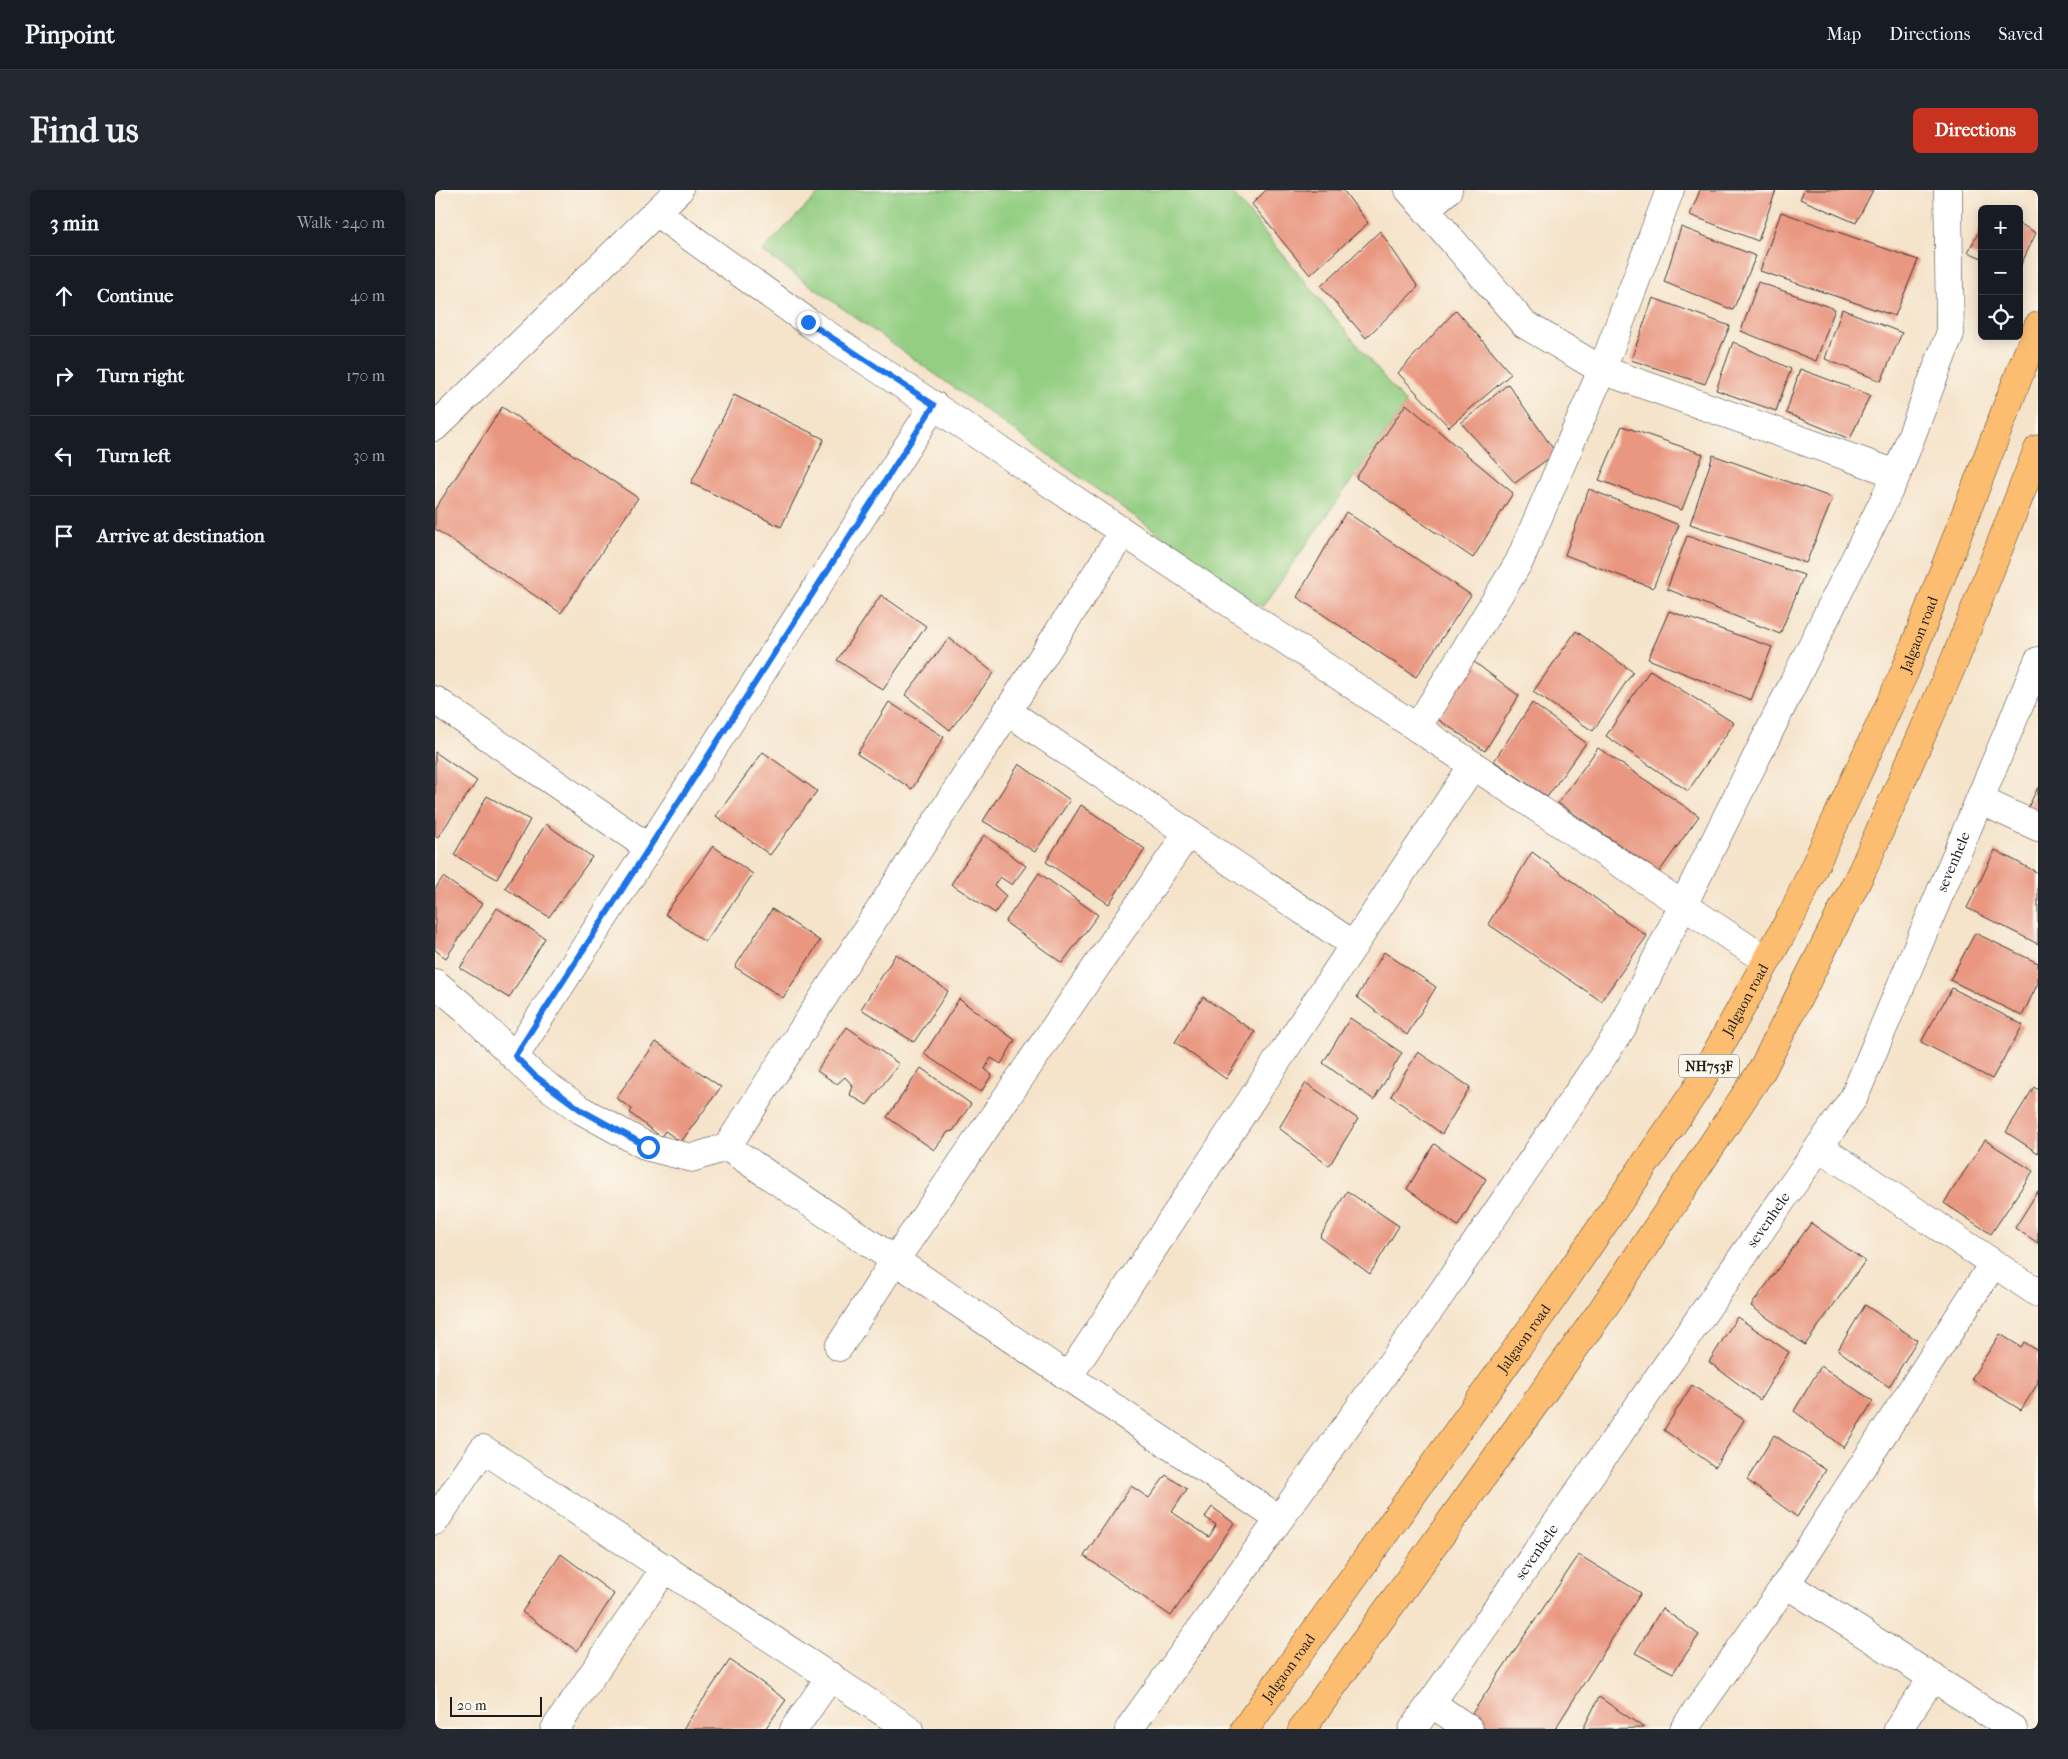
<!DOCTYPE html>
<meta charset="utf-8">
<style>
body{margin:0;font-family:"IM FELL French Canon",serif;background:#242831;color:#f1f3f6}
.controls{position:absolute;right:15px;top:15px;display:grid;overflow:hidden;border-radius:8px;box-shadow:0 2px 12px #0003}
.controls button{width:45px;height:45px;display:grid;place-items:center;padding:0;border:0;border-bottom:1px solid #363941;background:#171b24;color:#f1f3f6;font:25px sans-serif}
.scale{position:absolute;left:15px;bottom:12px;width:92px;box-sizing:border-box;padding-left:5px;border:2px solid #1c1c1c;border-top:0;font-size:14px;line-height:18px;white-space:nowrap;color:#1c1c1c;-webkit-text-stroke:4px #fbf7ec;paint-order:stroke}
.stop{position:absolute;width:15px;height:15px;margin:-11px;border:4px solid #1a73e8;border-radius:50%;background:#fff}
.stop.end{background:#1a73e8;border-color:#fff;box-shadow:0 1px 5px #0008}
.list{margin:0;padding:0;list-style:none}
h2{display:flex;justify-content:space-between;align-items:center;height:65px;margin:0;padding:0 20px;font-size:21px}
h2 small{font-size:16px;font-weight:400;color:#9ea1a6}
.list li{display:grid;grid-template-columns:32px 1fr auto;gap:15px;align-items:center;box-sizing:border-box;height:80px;padding:0 20px;border-top:1px solid #363941}
.list b{display:block;font-size:19px;white-space:nowrap}
.list em{font-size:16px;font-style:normal;color:#9ea1a6}
.icon{flex:none;width:28px;height:28px;fill:none;stroke:currentColor;stroke-width:2;stroke-linecap:round;stroke-linejoin:round}
.map{position:relative;flex:none;width:1603px;height:1539px;overflow:hidden;border-radius:8px}
header{display:flex;align-items:center;gap:30px;box-sizing:border-box;height:70px;padding:0 25px;background:#171b24;border-bottom:1px solid #363941}
header strong{font-size:24px}
nav{display:flex;gap:28px;margin-inline-start:auto;font-size:18px}
.intro{display:flex;align-items:center;justify-content:space-between;box-sizing:border-box;height:120px;padding:0 30px}
h1{margin:0;font-size:35px}
.button{padding:12px 22px;border-radius:8px;background:#c8321e;color:#fff;font-size:18px;font-weight:700}
main{display:flex;gap:30px;padding:0 30px}
aside{flex:1;background:#171b24;border-radius:8px;box-shadow:0 2px 12px #0003}
.map>svg:first-child{display:block}
</style>
<header>
<strong>Pinpoint</strong>
<nav><a>Map</a><a>Directions</a><a>Saved</a></nav>
</header>
<div class="intro"><h1>Find us</h1><a class="button">Directions</a></div>
<main>
<aside>
<h2>3 min<small>Walk · 240 m</small></h2>
<ul class="list">
<li><svg class="icon" aria-label="ahead" viewBox="0 0 24 24"><path d="M12 20V5M6 11l6-6 6 6"/></svg><div><b>Continue</b></div><em>40 m</em></li>
<li><svg class="icon" aria-label="right" viewBox="0 0 24 24"><path d="M7 20v-9h11M14 6l5 5-5 5"/></svg><div><b>Turn right</b></div><em>170 m</em></li>
<li><svg class="icon" aria-label="left" viewBox="0 0 24 24"><path d="M17 20v-9H6M10 6l-5 5 5 5"/></svg><div><b>Turn left</b></div><em>30 m</em></li>
<li><svg class="icon" aria-label="arrive" viewBox="0 0 24 24"><path d="M6 21V4h12l-3 4 3 4H6"/></svg><div><b>Arrive at destination</b></div></li>
</ul>
</aside>
<div class="map">
<svg width="1603" height="1539" viewBox="0 0 1603 1539">
<rect width="100%" height="100%" fill="#fbf7ec"/>
<filter id="ink" filterUnits="userSpaceOnUse"><feTurbulence type="fractalNoise" baseFrequency=".02" numOctaves="2"/><feDisplacementMap in="SourceGraphic" scale="10" xChannelSelector="R" yChannelSelector="G"/><feConvolveMatrix kernelMatrix="1 2 1 2 8 2 1 2 1" color-interpolation-filters="sRGB"/></filter>
<filter id="wash" filterUnits="userSpaceOnUse"><feTurbulence type="fractalNoise" baseFrequency=".0096" numOctaves="4" result="noise"/><feDisplacementMap in="SourceGraphic" scale="20" xChannelSelector="R" yChannelSelector="G"/><feGaussianBlur stdDeviation="1.12" result="paint"/><feColorMatrix in="noise" values="0 0 0 0 0 0 0 0 0 0 0 0 0 0 0 0 0 1.4 0 .05"/><feComposite in="paint" operator="in"/></filter>
<g filter="url(#wash)">
<rect width="100%" height="100%" fill="#f5e3ca"/>
<path fill="#93ce82" stroke="#58754f" d="M387,0h408l176,214 -144,203 -500,-356z"/>
<g id="blocks">
<g fill="#e99781">
<path d="M831,0h77l25,33 -58,52 -58,-71z"/>
<path d="M1265,0h76l-18,51 -68,-26z"/>
<path d="M1369,0h69l-17,33 -56,-24z"/>
<path d="M1346,22l137,48 -23,56 -135,-45z"/>
<path d="M1584,33l17,10 -17,36z"/>
<path d="M1547,36v32l-14,-6z"/>
<path d="M1246,37l75,29 -23,54 -69,-28z"/>
<path d="M945,41l38,56 -52,51 -45,-52z"/>
<path d="M1323,92l77,27 -19,52 -75,-30z"/>
<path d="M1218,108l77,28 -25,58 -74,-24z"/>
<path d="M1407,119l60,24 -21,48 -56,-22z"/>
<path d="M1021,120l55,64 -62,53 -51,-54z"/>
<path d="M1298,152l58,27 -15,42 -60,-21z"/>
<path d="M1365,179l70,26 -20,44 -64,-26z"/>
<path d="M1073,194l48,69 -41,30 -54,-60z"/>
<path d="M299,205l90,44 -43,88 -90,-44z"/>
<path d="M971,214l107,89 -40,65 -117,-80z"/>
<path d="M67,217l136,91 -77,115 -126,-84v-20z"/>
<path d="M1187,236l81,28 -21,56 -83,-30z"/>
<path d="M1278,265l120,43 -27,65 -116,-39z"/>
<path d="M1154,299l90,36 -26,63 -88,-33z"/>
<path d="M911,322l125,83 -55,82 -119,-80z"/>
<path d="M1252,346l117,39 -24,59 -113,-45z"/>
<path d="M446,405l45,31 -43,64 -46,-30z"/>
<path d="M1234,421l103,36 -21,53 -103,-41z"/>
<path d="M1141,441l57,41 -40,59 -60,-39z"/>
<path d="M514,448l45,35 -44,57 -45,-35z"/>
<path d="M1038,471l46,35 -34,55 -49,-33z"/>
<path d="M1215,480l84,53 -46,68 -82,-55z"/>
<path d="M454,512l55,35 -32,52 -55,-35z"/>
<path d="M1097,513l54,40 -39,54 -53,-36z"/>
<path d="M1163,558l101,68 -40,56 -101,-69z"/>
<path d="M0,562l42,29 -40,57 -2,-2z"/>
<path d="M328,562l54,39 -47,64 -54,-39z"/>
<path d="M584,574l51,36 -35,52 -52,-31z"/>
<path d="M1603,597v26l-11,-3z"/>
<path d="M52,606l43,24 -33,59 -43,-24z"/>
<path d="M646,615l64,44 -36,55 -63,-42z"/>
<path d="M111,634l46,33 -43,60 -44,-29z"/>
<path d="M549,645l42,31 -14,19 -12,-8 -6,8 12,11 -11,17 -44,-29z"/>
<path d="M278,656l40,28 -48,68 -40,-28z"/>
<path d="M1560,660l43,23v71l-71,-36z"/>
<path d="M1097,662l115,84 -46,65 -113,-77z"/>
<path d="M604,683l59,42 -36,48 -57,-41z"/>
<path d="M8,687l39,27 -36,54 -11,-8v-61z"/>
<path d="M62,718l48,30 -36,60 -49,-30z"/>
<path d="M337,719l48,32 -37,57 -48,-31z"/>
<path d="M1540,743l63,30v20l-16,33 -72,-36z"/>
<path d="M949,762l52,35 -29,48 -50,-38z"/>
<path d="M461,764l52,37 -34,51 -53,-33z"/>
<path d="M1517,798l71,37 -31,54 -71,-37z"/>
<path d="M768,807l52,35 -29,47 -51,-37z"/>
<path d="M524,809l56,41 -14,24 -10,-6 -6,11 7,6 -11,17 -57,-38z"/>
<path d="M915,828l52,35 -28,47 -51,-37z"/>
<path d="M412,837l52,37 -32,41 -17,-10 3,-9 -8,-9 -8,7 -20,-13z"/>
<path d="M221,852l65,45 -40,55 -16,-11 -4,6 -31,-24 2,-4 -16,-11z"/>
<path d="M983,862l52,35 -28,47 -51,-38z"/>
<path d="M486,878l50,36 -18,27 -5,1 -14,18 -47,-33z"/>
<path d="M871,893l52,36 -29,47 -50,-38z"/>
<path d="M1599,897l4,3v63l-32,-21z"/>
<path d="M1550,950l48,31 -42,63 -47,-31z"/>
<path d="M999,954l52,35 -28,47 -51,-37z"/>
<path d="M912,1001l52,35 -29,48 -50,-37z"/>
<path d="M1603,1001v52l-23,-15z"/>
<path d="M1376,1033l54,38 -60,84 -54,-39z"/>
<path d="M1430,1115l52,35 -28,47 -51,-37z"/>
<path d="M1302,1127l52,35 -29,48 -51,-38z"/>
<path d="M1565,1144l21,13 3,-5 14,9v32l-17,27 -50,-31z"/>
<path d="M1386,1176l52,35 -29,47 -50,-37z"/>
<path d="M1257,1195l52,35 -29,47 -51,-37z"/>
<path d="M1339,1245l52,35 -29,47 -50,-37z"/>
<path d="M731,1285l21,14 -15,23 37,25 7,-12 -11,-8 7,-10 22,16 -63,93 -87,-60 47,-70 18,12z"/>
<path d="M126,1364l53,40 -37,57 -55,-39z"/>
<path d="M1144,1365l62,38 -86,136h-70l-16,-11z"/>
<path d="M1227,1418l37,27 -26,38 -38,-20z"/>
<path d="M295,1470l56,40 -21,29h-82z"/>
<path d="M1164,1507l45,31 -61,1z"/>
</g>
</g>
</g>
<g filter="url(#ink)">
<use href="#blocks" fill-opacity="0" stroke="#3d3a36" stroke-width="1"/>
<g fill="none" stroke-linecap="round" stroke-linejoin="round">
<g stroke="#3d3a36" stroke-width="29">
<g id="street">
<path d="M974,0l115,134 78,46 295,104"/>
<path d="M991,19l22,-19"/>
<path d="M222,23l151,109 959,639"/>
<path d="M0,237l244,-237"/>
<path d="M0,510l214,148"/>
<path d="M572,521l347,234"/>
<path d="M982,538l102,-166 83,-192 68,-180"/>
<path d="M1545,610l58,27"/>
<path d="M0,793l30,25 70,69 46,33 67,37 44,11 35,-11 552,372"/>
<path d="M80,866l419,-651"/>
<path d="M292,957l396,-615"/>
<path d="M1384,957l219,146"/>
<path d="M404,1157l56,-87 293,-427"/>
<path d="M633,1187l405,-612"/>
<path d="M0,1331l48,-72 426,280"/>
<path d="M1351,1394l227,145"/>
<path d="M996,1513l38,26"/>
<path d="M120,1539l110,-161"/>
<path d="M359,1539l37,-53"/>
<path d="M694,1539l312,-435 181,-266 275,-554 53,-140 -2,-144"/>
<path id="s1" d="M978,1539l441,-632 184,-436"/>
<path d="M1249,1539l102,-145 207,-320"/>
<path d="M1463,1539l35,-52"/>
</g>
</g>
<g stroke="#3d3a36" stroke-width="29">
<g id="highway">
<path id="s2" d="M810,1539l300,-420 151,-219 96,-175 113,-244 133,-345"/>
<path d="M867,1539l300,-419 160,-240 100,-199 94,-214 82,-208"/>
</g>
</g>
<use href="#street" stroke="#fff" stroke-width="28"/>
<use href="#highway" stroke="#fcbd6f" stroke-width="28"/>
</g>
</g>
<g fill="none" stroke-linecap="round" stroke-linejoin="round" filter="url(#ink)">
<path stroke="#1a73e8" stroke-width="6" d="M213,957l-67,-37 -46,-34 -20,-20 419,-651 -126,-83"/>
</g>
<g text-anchor="middle" stroke-width="5" stroke-linejoin="round" paint-order="stroke">
<rect fill="#fbf7ec" stroke="#5f5e5a" stroke-width="1" x="1244" y="864.5" width="60" height="23" rx="4"/>
<g font-size="14" font-weight="bold" fill="#1c1c1c">
<text x="1274" y="881">NH753F</text>
</g>
<g font-size="15" fill="#1c1c1c" stroke="#fbf7ec">
<text dy="5" stroke="none"><textPath href="#s2" startOffset="1290">Jalgaon road</textPath></text>
<text dy="5" stroke="none"><textPath href="#s1" startOffset="1026">sevenhele</textPath></text>
<text dy="5" stroke="none"><textPath href="#s2" startOffset="885">Jalgaon road</textPath></text>
<text dy="5" stroke="none"><textPath href="#s1" startOffset="621">sevenhele</textPath></text>
<text dy="5" stroke="none"><textPath href="#s2" startOffset="480">Jalgaon road</textPath></text>
<text dy="5" stroke="none"><textPath href="#s1" startOffset="216">sevenhele</textPath></text>
<text dy="5" stroke="none"><textPath href="#s2" startOffset="75">Jalgaon road</textPath></text>
</g>
</g>
</svg>
<div class="controls">
<button>+</button>
<button>−</button>
<button><svg class="icon" aria-label="locate" viewBox="0 0 24 24"><circle cx="12" cy="12" r="6"/><path d="M12 2v4M12 18v4M2 12h4M18 12h4"/></svg></button>
</div>
<div class="scale">20 m</div>
<div class="stop" style="left:213px;top:957px"></div>
<div class="stop end" style="left:373px;top:132px"></div>
</div>
</main>
